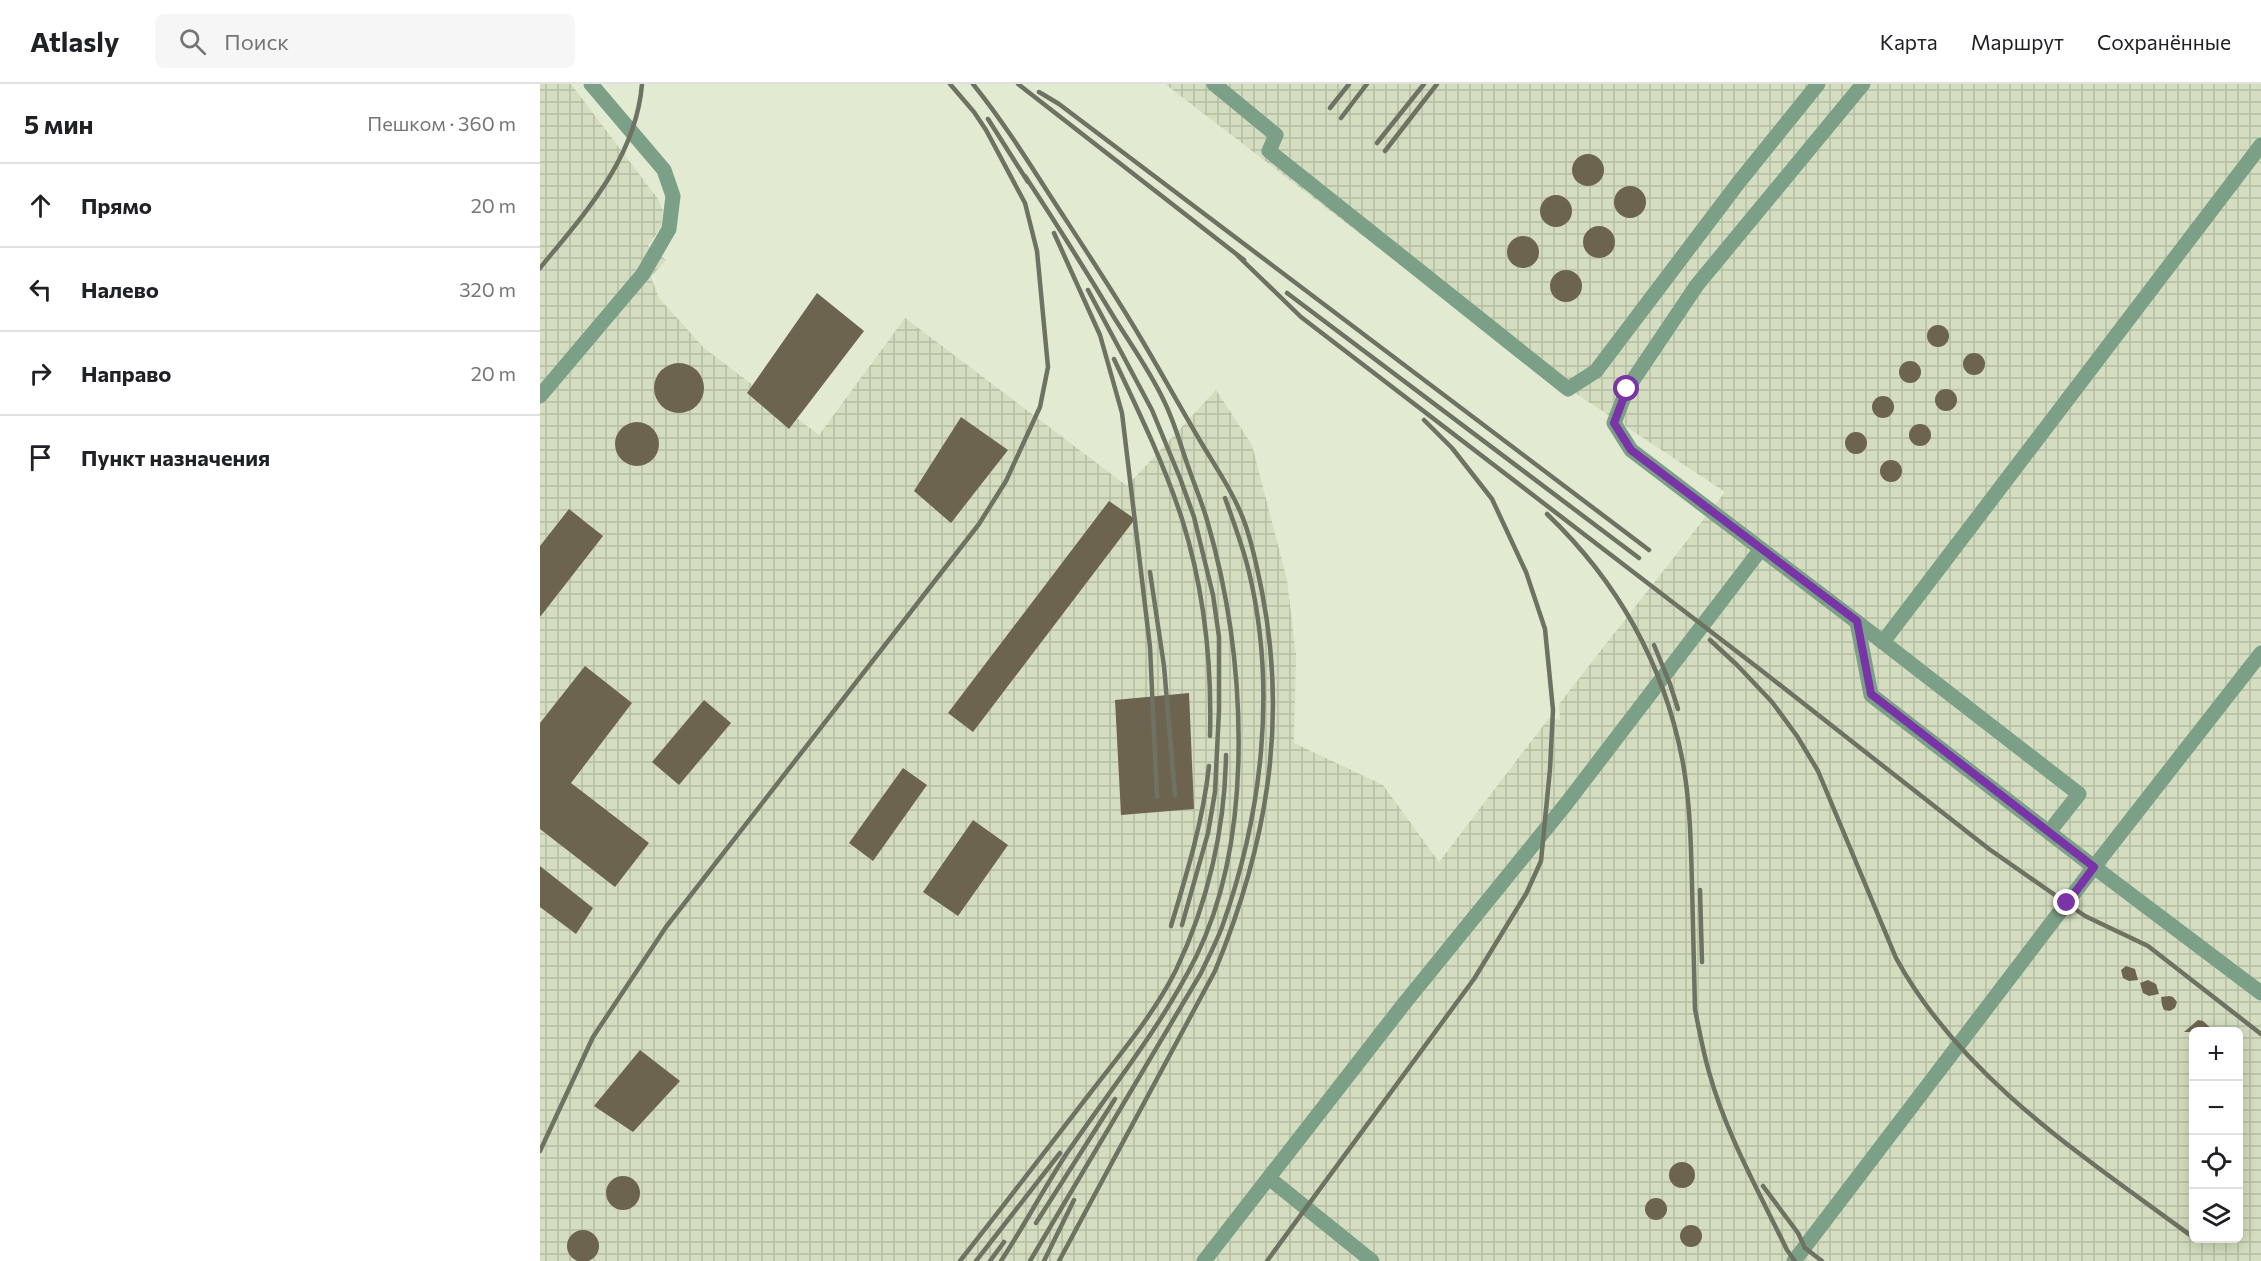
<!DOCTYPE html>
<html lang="ru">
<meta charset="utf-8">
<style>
body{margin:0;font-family:Commissioner,sans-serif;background:#f6f6f6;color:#202124}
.controls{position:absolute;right:18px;bottom:18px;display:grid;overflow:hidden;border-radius:9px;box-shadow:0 3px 15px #0003}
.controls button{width:54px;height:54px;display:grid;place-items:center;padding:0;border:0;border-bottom:2px solid #e0e0e0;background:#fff;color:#202124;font:30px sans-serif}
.stop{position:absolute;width:18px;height:18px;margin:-14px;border:4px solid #7934a7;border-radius:50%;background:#fff}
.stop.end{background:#7934a7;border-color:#fff;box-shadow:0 2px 6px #0008}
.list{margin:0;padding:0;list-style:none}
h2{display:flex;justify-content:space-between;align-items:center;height:78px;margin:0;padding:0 24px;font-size:26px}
h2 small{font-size:20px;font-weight:400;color:#757577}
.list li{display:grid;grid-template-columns:39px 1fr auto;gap:18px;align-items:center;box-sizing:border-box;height:84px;padding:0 24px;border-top:2px solid #e0e0e0}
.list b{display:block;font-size:22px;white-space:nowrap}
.list em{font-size:20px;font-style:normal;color:#757577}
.icon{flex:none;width:33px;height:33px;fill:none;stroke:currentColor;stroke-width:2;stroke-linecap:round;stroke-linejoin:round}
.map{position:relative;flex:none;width:1721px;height:1177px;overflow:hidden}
header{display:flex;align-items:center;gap:36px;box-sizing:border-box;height:84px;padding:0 30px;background:#fff;border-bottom:2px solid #e0e0e0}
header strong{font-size:28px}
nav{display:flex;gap:33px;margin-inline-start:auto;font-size:21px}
.search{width:420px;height:54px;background:#f6f6f6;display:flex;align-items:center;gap:15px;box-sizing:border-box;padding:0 21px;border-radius:9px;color:#757577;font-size:22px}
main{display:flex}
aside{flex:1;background:#fff}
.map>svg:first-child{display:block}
</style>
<header>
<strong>Atlasly</strong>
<div class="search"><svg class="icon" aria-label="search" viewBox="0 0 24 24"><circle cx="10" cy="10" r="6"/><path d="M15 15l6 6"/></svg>Поиск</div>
<nav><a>Карта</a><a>Маршрут</a><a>Сохранённые</a></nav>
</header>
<main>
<aside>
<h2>5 мин<small>Пешком · 360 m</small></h2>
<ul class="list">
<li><svg class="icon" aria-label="ahead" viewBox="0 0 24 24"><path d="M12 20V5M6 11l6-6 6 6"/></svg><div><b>Прямо</b></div><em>20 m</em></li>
<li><svg class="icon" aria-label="left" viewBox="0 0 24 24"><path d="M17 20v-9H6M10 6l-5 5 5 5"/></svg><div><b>Налево</b></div><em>320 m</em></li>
<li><svg class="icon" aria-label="right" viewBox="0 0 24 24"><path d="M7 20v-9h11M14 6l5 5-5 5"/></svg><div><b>Направо</b></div><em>20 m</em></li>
<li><svg class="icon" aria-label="arrive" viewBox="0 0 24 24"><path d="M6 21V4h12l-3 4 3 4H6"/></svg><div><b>Пункт назначения</b></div></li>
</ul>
</aside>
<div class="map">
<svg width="1721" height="1177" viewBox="0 0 1721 1177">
<defs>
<pattern id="industrial-grid" width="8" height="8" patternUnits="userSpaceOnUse" patternTransform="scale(1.5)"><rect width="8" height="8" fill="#d4ddbf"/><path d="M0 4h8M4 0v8" fill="none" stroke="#b5bda3"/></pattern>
</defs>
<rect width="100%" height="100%" fill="#e2ead2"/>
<path fill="url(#industrial-grid)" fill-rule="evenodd" d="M0,0h31l87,115 5,11 -2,17 -13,19 18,14 -15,17 8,21 45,50 115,87 86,-117 222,168 89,-96 36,55 35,135 9,75 -2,88 89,42 56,77 110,-144 11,2 -1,-16 166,-212 -147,-97 -154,-117 -4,2 -255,-196h1096v1177h-1721zM1654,948h44v206h-44z"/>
<g fill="#6d6450">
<circle cx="1048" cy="86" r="16"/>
<circle cx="1090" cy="118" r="16"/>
<circle cx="1016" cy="127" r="16"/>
<circle cx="1059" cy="158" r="16"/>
<circle cx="983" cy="168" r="16"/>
<circle cx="1026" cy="202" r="16"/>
<path d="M277,209l47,38 -75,98 -42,-36z"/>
<circle cx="1398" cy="252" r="11"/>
<circle cx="1434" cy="280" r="11"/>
<circle cx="1370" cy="288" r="11"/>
<circle cx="139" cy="304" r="25"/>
<circle cx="1406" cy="316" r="11"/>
<circle cx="1343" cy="323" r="11"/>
<path d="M421,333l47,33 -57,73 -37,-32z"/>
<circle cx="97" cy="360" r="22"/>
<circle cx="1380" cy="351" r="11"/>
<circle cx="1316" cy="359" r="11"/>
<circle cx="1351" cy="387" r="11"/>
<path d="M569,417l26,18 -162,213 -25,-19z"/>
<path d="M29,425l34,27 -63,81v-71z"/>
<path d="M45,582l47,37 -61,80 78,60 -34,44 -75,-58v-106z"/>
<path d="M649,609l5,116 -73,6 -6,-115z"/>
<path d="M164,616l27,23 -52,62 -27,-23z"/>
<path d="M363,684l24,17 -54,76 -24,-18z"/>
<path d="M433,736l35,25 -50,71 -35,-24z"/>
<path d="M0,782l53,42 -17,26 -36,-27z"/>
<path d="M1586,882l9,3 3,11 -9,1 -6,-3 -2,-8z"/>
<path d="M1608,896l8,4 3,10 -10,2 -6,-3 -3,-10z"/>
<path d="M1629,912l4,1 4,5 -2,6 -5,3 -6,-1 -2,-5 -1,-8z"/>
<path d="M1658,936l5,1 12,11h-31z"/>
<path d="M100,966l40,31 -47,51 -39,-26z"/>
<circle cx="1142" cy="1091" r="13"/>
<circle cx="83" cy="1109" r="17"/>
<circle cx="1116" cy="1125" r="11"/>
<circle cx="1151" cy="1152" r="11"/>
<circle cx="43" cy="1162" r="16"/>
</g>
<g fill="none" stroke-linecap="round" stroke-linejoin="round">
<g stroke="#7b9f87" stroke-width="15">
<path d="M674,0l62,51 -7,16 299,238 28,-18 143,-189 79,-98"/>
<path d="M1323,0l-166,201 -70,104 -13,34 17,27 226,172 222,172 -30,38"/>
<path d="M0,312l103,-122 26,-45 4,-33 -9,-26 -73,-86"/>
<path d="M1317,538l14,73 223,172 167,126"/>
<path d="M1343,558l378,-497"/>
<path d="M729,1094l103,83"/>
<path d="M664,1177l199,-256 163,-201 195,-255"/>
<path d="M1254,1177l300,-394 167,-214"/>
</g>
<g stroke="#6e7263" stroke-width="4.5">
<path d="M433,0c29,36 53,74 78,113 26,40 52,79 77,120 26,42 49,85 74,127 15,25 32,50 42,77 9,24 13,47 18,71 26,133 4,255 -47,379l-156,290"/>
<path d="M478,0l226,176"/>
<path d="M499,8l20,12 590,446"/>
<path d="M790,24l19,-24"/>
<path d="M801,34l26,-34"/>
<path d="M448,35l40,63"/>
<path d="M837,59l47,-59"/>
<path d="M845,67l52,-67"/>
<path d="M514,149l46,102 22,78 28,234 7,150"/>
<path d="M698,172l63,61 456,350 232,182 96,67 63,30 113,88"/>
<path d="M0,184c45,-55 96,-110 102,-184"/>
<path d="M548,206l64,120 28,68 14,39 19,78 6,42v73l-4,82 -7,41 -26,92"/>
<path d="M747,209l352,265"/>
<path d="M574,275c25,53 50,105 68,160 22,70 30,144 28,217"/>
<path d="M1007,430c70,67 116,148 135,244 8,41 9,85 10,127 1,42 2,83 3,124 4,21 8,42 14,63 17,62 50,120 78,178l8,11"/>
<path d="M610,488l14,94 11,129"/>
<path d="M1170,556l27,25 35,37 25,34 21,35 78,187c66,121 190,200 298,280"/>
<path d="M1114,561l16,39 8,25"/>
<path d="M1160,806l2,72"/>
<path d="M631,842c16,-53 32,-105 38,-160"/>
<path d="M0,1067l53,-114 73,-110 313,-403 27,-43 34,-74 8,-40 -11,-116 -12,-48 -39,-73 -12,-18 -24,-28"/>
<path d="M1223,1102l35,47 7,15 17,13"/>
<path d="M496,1139l79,-124"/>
<path d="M420,1177c44,-56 87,-112 131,-169 30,-39 63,-78 85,-122 32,-67 49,-142 50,-215"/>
<path d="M436,1177l84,-108"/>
<path d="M450,1177l14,-19"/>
<path d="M461,1177c23,-35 43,-73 66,-108 44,-64 94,-126 129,-196 61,-125 49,-306 11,-437 -5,-17 -12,-34 -18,-51 -8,-22 -14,-46 -25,-68 -13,-28 -32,-55 -49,-82 -29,-48 -59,-96 -90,-143"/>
<path d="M490,1177l171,-288c7,-15 15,-30 21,-46 40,-112 55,-238 27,-355 -6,-25 -15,-49 -24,-74"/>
<path d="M504,1177l30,-61"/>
<path d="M727,1177l207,-282 52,-85 15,-33 9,-92 3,-59 -8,-81 -19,-57 -34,-73 -40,-51 -28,-28"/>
</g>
</g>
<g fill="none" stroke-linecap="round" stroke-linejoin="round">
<path stroke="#7934a7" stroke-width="8" d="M1087,305l-13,34 17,27 226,171 14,73 223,173 -27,36"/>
</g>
</svg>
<div class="controls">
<button>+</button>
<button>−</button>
<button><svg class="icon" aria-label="locate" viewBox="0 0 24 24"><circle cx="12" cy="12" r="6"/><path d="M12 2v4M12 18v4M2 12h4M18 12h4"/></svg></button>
<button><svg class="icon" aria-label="layers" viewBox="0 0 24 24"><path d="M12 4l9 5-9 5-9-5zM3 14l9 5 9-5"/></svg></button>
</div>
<div class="stop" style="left:1087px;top:305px"></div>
<div class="stop end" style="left:1527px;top:819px"></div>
</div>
</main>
